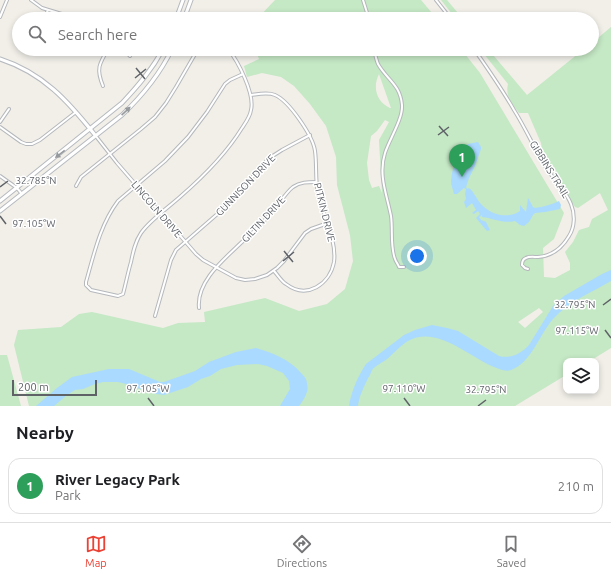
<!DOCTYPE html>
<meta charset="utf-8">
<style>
body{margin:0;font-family:Ubuntu,sans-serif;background:#f6f6f6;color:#202124}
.controls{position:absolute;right:12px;bottom:12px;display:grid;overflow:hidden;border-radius:8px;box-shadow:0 2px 6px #0003}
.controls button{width:36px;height:36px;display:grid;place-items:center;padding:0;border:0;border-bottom:1px solid #e0e0e0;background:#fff;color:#202124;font:20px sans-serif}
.scale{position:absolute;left:12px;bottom:10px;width:85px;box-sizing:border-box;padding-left:4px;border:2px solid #5f6368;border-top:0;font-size:11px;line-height:14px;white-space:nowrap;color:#5f6368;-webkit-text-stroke:3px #fff;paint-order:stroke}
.you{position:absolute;left:417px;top:256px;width:14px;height:14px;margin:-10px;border:3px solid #fff;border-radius:50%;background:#1a73e8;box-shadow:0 0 0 6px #1a73e833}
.badge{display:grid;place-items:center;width:26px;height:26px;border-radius:50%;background:#ea4335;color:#fff;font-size:13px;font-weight:700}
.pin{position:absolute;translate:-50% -33px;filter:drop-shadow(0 1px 2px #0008)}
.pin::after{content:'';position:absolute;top:21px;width:14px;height:12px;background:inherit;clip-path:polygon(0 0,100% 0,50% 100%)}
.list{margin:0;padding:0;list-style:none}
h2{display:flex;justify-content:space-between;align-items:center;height:52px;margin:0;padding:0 16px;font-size:17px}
h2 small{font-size:13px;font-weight:400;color:#757577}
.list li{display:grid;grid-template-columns:26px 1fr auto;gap:12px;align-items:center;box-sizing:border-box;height:56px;margin:0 8px 8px;padding:0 8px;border:1px solid #e0e0e0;border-radius:12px}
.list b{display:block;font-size:15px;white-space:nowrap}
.list p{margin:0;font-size:13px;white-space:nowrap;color:#757577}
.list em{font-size:13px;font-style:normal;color:#757577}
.icon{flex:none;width:22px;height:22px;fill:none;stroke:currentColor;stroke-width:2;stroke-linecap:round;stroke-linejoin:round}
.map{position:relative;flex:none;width:611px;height:406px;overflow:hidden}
.search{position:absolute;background:#fff;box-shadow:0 2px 6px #0003;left:12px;right:12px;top:12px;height:44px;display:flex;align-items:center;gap:10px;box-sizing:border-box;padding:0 14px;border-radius:22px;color:#757577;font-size:15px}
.sheet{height:116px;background:#fff}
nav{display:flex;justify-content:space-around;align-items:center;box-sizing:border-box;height:56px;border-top:1px solid #e0e0e0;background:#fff;font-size:11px;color:#757577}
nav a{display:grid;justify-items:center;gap:2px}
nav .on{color:#ea4335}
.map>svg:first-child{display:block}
</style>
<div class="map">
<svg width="611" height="406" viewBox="0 0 611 406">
<rect width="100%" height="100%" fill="#f1efe8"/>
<g fill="#c5e8c5" fill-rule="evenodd">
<path d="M275,0h146l16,19h-180z"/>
<path d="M441,0h6l16,19h-7z"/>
<path d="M611,27v321l-21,13h-24v14l-51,31h-486l-15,-61 4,-15 43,-3 18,-13 13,-2 71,16 15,-5 27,-1 -1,-10 61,-14 34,13 28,-7 18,-15 8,-28 -3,-26 -13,-50 -1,-28 -10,-31 -16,-22 -16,-18 -13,-9 -19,-4 -15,4 -3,-11 15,-7 -4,-10h206l19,24 84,140 -10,26 -11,9 1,29 11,1 15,-8v-7l-5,-11 8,-10 6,-12 10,-3 3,-8 16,-9 -8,-17 -22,15 -3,-1 -31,-48 -3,-16 -13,-30h-9c-7,-10 -14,-16 -11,-29l-28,-35h8l39,46 57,-46h8v-6zM379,74l12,34h-1c-13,-6 -18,-20 -11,-34zM385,120l4,2 -10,18 3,53 -3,-7 -7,2 -3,-8 -2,-17 4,-27 6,-5zM539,308l4,4 -18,16 -7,-6z"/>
<path d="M0,355h7l14,51h-21z"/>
</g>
<g fill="#aadaff">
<path d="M478,142l3,5v2l-6,17 -6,12 -3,9 1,2 2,-1c5,4 7,10 11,15 9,11 27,17 40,8v-6l5,6 1,1 2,-14 5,9 2,1c7,-1 19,-4 24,-7l2,4 -1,4 -15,3 -10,1 -2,2 -4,7 -5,4 -4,-1 -5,-4c-12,3 -22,-3 -33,-4v-2l-3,2 2,3 5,2 4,8 -3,1 -11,-13 4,-4 -2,-3 -4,3 -2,-1 4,-3 -4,-7 -6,5 -2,-6 2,-3 -1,-5 1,-5 -2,-1 -7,6h-3c-1,-4 -3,-9 -3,-13 1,-11 5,-28 14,-35 4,-3 8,-3 13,-4z"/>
<path d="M611,270v11c-20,12 -42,20 -58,38 -14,16 -21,43 -42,51 -6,2 -11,-1 -17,-3 -26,-11 -58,-42 -86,-26 -6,3 -15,13 -21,18 -4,3 -12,7 -15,11 -1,2 -2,6 -4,8 -4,9 -9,18 -10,28h-9c2,-14 9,-30 17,-42l38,-29 11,-5 17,-5 15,3 11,3 41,25c11,3 22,-2 30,-11l24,-39 11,-10 38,-22z"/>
<path d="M256,348c17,5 33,11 45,25 3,3 6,6 6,11 2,8 -3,15 -8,22h-19l10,-17 -1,-8 -6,-8 -16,-7 -9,-2 -21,1 -16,4 -11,7 -9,3 -13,8 -24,8 -7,-1 -10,-2 -4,-3h-3l-10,-4 -12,-3h-15l-8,2 -12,5 -8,1 -8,5 -13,11h-18l21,-18 15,-11 37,-8h20l31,13h4l31,-11 14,-9 27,-10z"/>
</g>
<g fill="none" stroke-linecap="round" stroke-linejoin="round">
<g stroke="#b5b8bc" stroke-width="4">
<g id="street">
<path d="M31,0l11,8 23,7 7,4"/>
<path d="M363,0l6,19"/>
<path d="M436,0l15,19"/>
<path d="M0,17l7,-17"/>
<path d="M44,19l4,-9"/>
<path d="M121,49l6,4 3,3"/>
<path d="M228,49c10,12 27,45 23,61 -1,7 -5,12 -9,18 -16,26 -38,48 -61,68 -12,11 -31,24 -40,37 -6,9 -8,19 -10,29 -3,10 -5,21 -8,32l-5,2 -27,-6 -5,-5v-3c8,-28 14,-57 32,-81l47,-40 23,-24 19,-25 18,-28 5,-4 13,-6"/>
<path d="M374,49c1,5 2,10 4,15 9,16 22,20 24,41 1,14 -13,35 -17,48 -7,22 2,42 6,63 2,14 -1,30 4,43 1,3 3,5 4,8h5"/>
<path d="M474,49c14,20 28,40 40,61 12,19 21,40 33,59 7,11 19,22 24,35 4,10 4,23 -2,32 -7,12 -17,20 -31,21 -4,0 -9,-1 -12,1 -3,1 -4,4 -4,7l3,3 3,1"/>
<path d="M66,54l2,-5"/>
<path d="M103,86c-7,-17 -4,-22 5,-37"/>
<path d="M251,95c8,-1 17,-3 24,0 14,6 38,41 40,56 2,14 0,29 3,43 5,20 19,47 16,68 -4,22 -27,38 -48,22 -5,-3 -8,-9 -12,-13"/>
<path d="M0,122l9,-13"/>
<path d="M0,127l21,15 5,2h6l8,-4 36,-28"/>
<path d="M95,135l22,28 79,91 7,6 33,18 9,2 10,-1 12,-4 10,-7 7,-7 21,-28 6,-4 17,-6"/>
<path d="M0,176l17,12 5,6"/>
<path d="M76,186l5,-9 60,-48 14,-12 11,-14 10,-16 22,-38"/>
<path d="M199,308c-3,-28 28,-51 46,-69 9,-7 17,-15 24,-24 8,-7 16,-22 24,-28 7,-5 15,-5 23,-5"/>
<path d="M155,316l16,-56 5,-10 54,-47 38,-44 14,-9 28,-15"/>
</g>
</g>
<g stroke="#b6babf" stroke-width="5">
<g id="secondary">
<path d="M176,19l7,-19"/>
<path d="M184,19l7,-19"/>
<path d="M0,59c43,14 68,42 95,76"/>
<path d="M0,201l122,-98c16,-17 30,-33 41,-54"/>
<path d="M0,211l122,-96c20,-19 38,-41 50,-66"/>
</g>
</g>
<use href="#street" stroke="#fff" stroke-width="2"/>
<use href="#secondary" stroke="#fff" stroke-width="3"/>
</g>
<defs><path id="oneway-solid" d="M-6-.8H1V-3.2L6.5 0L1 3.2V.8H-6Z"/></defs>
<g fill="#979a9d">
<use href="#oneway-solid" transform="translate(126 111) rotate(-43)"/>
<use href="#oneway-solid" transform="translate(60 154) rotate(142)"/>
</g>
<path fill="none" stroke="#5f6368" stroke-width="1.5" d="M136,68l9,11M135,78l11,-9M439,126l9,10M438,135l11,-8M0,187l8,-6M0,216l6,8M284,251l9,11M283,261l11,-9M603,305l8,-6M605,330l6,8M148,398l6,8M404,398l6,8M478,406l8,-6"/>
<g text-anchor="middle" stroke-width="3" stroke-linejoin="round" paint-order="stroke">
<g font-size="10" fill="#5f6368" stroke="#fff">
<text transform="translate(550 169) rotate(58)" y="4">GIBBINS TRAIL</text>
<text transform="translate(245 185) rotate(-46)" y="4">GUNNISON DRIVE</text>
<text transform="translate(157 209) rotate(49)" y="4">LINCOLN DRIVE</text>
<text transform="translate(325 212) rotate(76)" y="4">PITKIN DRIVE</text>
<text transform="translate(263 219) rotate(-47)" y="4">GILTIN DRIVE</text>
</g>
</g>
<g font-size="10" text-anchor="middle" fill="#5f6368" stroke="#fff" stroke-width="3" stroke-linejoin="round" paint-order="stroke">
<text x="36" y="184">32.785°N</text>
<text x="34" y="227">97.105°W</text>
<text x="575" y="308">32.795°N</text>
<text x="577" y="334">97.115°W</text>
<text x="148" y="392">97.105°W</text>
<text x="404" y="392">97.110°W</text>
<text x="486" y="393">32.795°N</text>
</g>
</svg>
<div class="controls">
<button><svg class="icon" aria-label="layers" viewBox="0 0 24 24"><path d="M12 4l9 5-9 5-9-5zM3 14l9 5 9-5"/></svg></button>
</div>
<div class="scale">200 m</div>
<div class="you"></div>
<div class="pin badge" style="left:462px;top:177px;background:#2e9e5b">1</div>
<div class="search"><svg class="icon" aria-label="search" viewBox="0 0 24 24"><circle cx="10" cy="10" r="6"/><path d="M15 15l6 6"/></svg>Search here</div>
</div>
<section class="sheet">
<h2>Nearby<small></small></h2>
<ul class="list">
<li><span class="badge" style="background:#2e9e5b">1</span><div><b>River Legacy Park</b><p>Park</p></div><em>210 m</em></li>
</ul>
</section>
<nav>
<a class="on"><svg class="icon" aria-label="map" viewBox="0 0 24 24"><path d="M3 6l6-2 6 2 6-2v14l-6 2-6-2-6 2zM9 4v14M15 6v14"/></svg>Map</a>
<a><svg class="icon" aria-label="directions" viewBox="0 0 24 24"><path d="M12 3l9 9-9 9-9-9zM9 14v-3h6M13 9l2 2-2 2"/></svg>Directions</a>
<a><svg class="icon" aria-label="saved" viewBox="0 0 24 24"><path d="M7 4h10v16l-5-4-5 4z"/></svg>Saved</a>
</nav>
